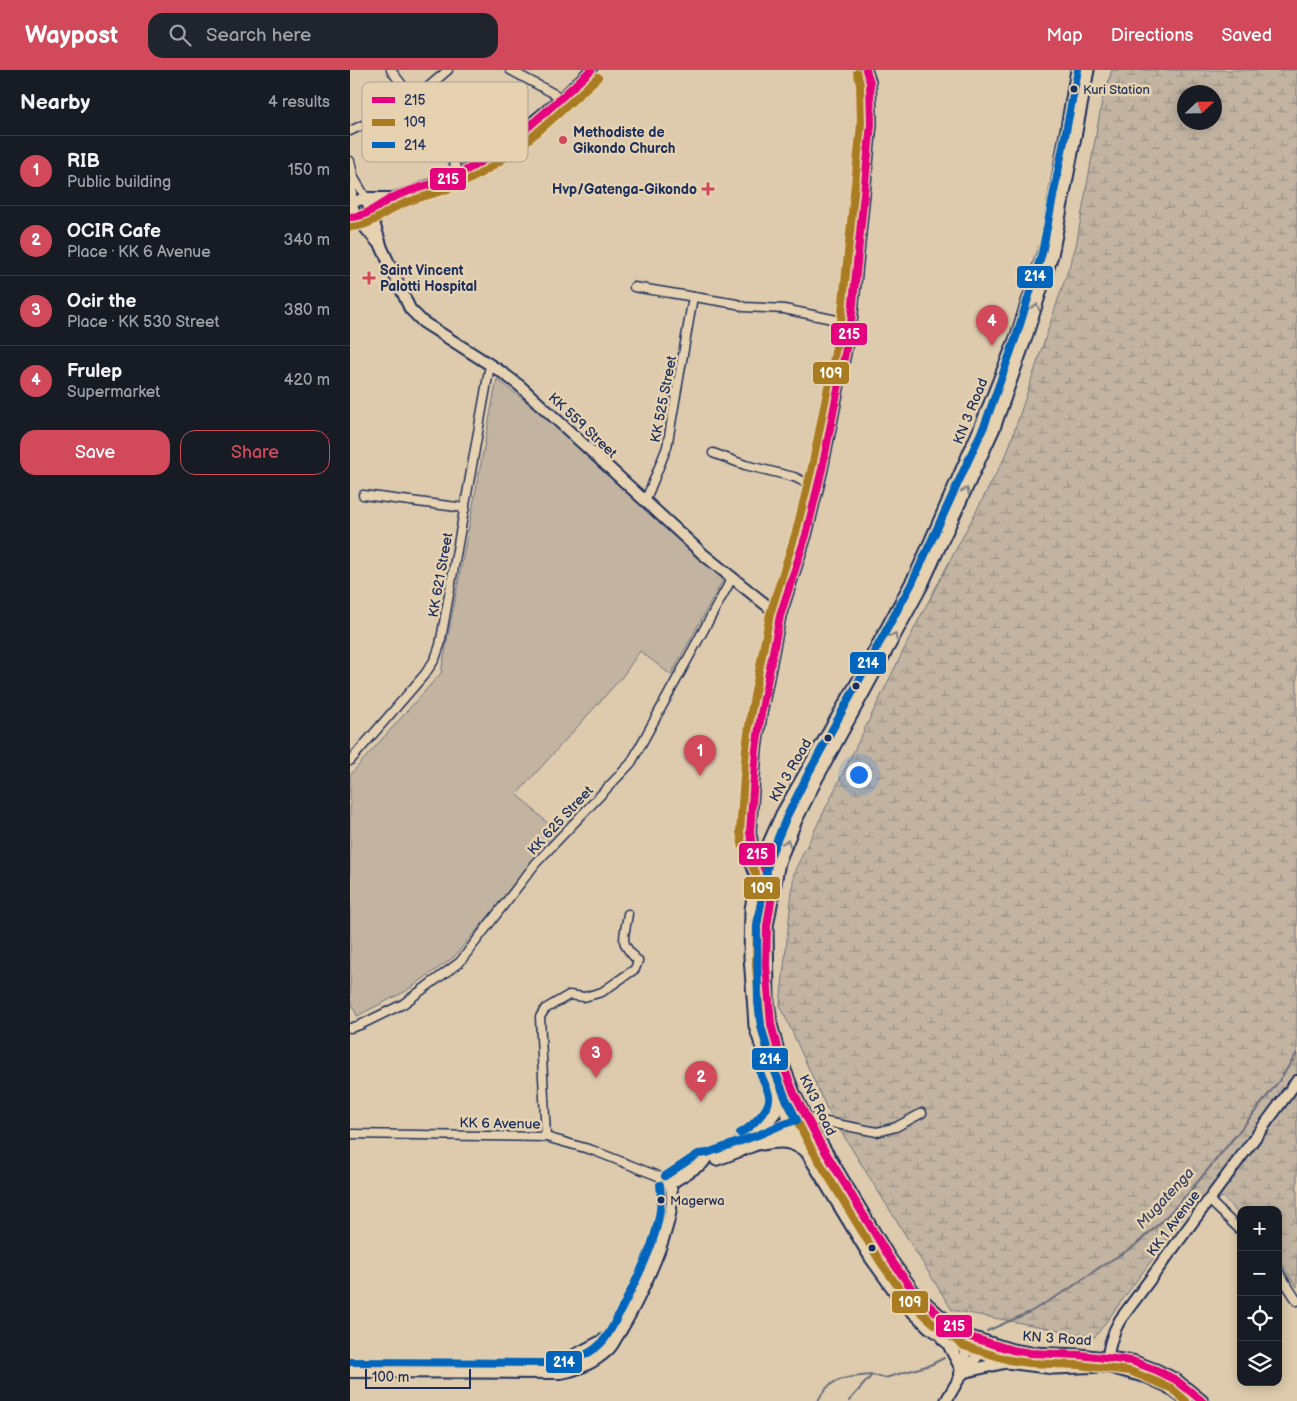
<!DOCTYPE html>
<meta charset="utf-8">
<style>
body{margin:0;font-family:"Balsamiq Sans",sans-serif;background:#20242c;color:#f1f3f6}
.controls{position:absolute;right:15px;bottom:15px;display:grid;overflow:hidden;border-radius:10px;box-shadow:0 2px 12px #0003}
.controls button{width:45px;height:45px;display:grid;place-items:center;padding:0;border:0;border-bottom:1px solid #363941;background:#171b24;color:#f1f3f6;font:25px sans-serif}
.compass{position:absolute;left:827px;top:15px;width:45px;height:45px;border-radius:50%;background:#171b24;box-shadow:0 2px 12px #0003;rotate:68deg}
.scale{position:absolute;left:15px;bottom:12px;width:106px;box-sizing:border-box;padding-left:5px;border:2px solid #1b2f5e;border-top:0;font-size:14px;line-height:18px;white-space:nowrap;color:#1b2f5e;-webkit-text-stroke:4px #e6d2b0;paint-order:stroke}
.you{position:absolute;left:508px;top:704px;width:18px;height:18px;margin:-12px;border:4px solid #fff;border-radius:50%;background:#1a73e8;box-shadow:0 0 0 8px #1a73e833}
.badge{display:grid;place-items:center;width:32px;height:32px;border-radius:50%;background:#d1495b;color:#fff;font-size:16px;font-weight:700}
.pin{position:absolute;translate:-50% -41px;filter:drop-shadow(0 1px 2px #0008)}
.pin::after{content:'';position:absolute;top:26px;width:18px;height:15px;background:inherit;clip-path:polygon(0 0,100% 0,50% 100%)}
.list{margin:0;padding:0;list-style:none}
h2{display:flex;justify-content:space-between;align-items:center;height:65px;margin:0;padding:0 20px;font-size:21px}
h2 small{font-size:16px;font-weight:400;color:#9ea1a6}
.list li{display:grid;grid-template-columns:32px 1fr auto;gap:15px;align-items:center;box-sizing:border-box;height:70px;padding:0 20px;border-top:1px solid #363941}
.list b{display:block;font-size:19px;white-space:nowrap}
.list p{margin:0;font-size:16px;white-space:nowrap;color:#9ea1a6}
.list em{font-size:16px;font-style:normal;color:#9ea1a6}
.actions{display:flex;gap:10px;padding:15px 20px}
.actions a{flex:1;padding:11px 0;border:1px solid #d1495b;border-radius:15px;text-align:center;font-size:18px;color:#d1495b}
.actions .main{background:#d1495b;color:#fff}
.icon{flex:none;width:28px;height:28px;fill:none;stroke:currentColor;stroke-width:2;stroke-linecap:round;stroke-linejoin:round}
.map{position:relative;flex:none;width:947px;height:1331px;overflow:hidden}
header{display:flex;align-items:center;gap:30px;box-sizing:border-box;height:70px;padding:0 25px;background:#d1495b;color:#fff}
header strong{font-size:24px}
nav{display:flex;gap:28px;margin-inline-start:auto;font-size:18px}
.search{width:350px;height:45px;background:#20242c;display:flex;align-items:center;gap:12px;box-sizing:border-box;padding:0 18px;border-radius:15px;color:#9ea1a6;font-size:19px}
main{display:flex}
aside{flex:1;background:#171b24}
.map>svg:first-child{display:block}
</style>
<header>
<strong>Waypost</strong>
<div class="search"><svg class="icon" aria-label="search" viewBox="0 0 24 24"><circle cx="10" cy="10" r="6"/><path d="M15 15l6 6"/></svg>Search here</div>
<nav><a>Map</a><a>Directions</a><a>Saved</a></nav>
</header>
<main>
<aside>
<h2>Nearby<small>4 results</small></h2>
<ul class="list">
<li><span class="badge">1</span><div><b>RIB</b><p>Public building</p></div><em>150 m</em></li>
<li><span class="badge">2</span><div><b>OCIR Cafe</b><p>Place · KK 6 Avenue</p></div><em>340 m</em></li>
<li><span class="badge">3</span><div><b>Ocir the</b><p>Place · KK 530 Street</p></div><em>380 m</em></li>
<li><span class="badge">4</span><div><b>Frulep</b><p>Supermarket</p></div><em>420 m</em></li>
</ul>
<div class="actions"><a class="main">Save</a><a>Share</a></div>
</aside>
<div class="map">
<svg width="947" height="1331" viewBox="0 0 947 1331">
<defs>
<pattern id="wetland-marsh" width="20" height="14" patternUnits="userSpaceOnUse" patternTransform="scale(1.25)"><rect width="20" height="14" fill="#c2b4a1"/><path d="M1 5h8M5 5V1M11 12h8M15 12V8" fill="none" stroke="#9d9386"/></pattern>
</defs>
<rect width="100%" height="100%" fill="#decbad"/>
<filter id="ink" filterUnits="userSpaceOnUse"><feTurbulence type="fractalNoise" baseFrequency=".02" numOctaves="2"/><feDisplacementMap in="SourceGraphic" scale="10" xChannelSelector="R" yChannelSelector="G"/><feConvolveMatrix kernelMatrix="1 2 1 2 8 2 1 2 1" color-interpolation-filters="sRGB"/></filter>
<g filter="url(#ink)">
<path fill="url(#wetland-marsh)" stroke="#6e7280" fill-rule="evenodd" d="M762,0h185v1217l-19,-28v-49h-37v7l-18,-20 -36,15 -92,125 -143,-27 -125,-201 -47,-104 14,-133 123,-249 90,-170 69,-207 26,-145zM834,22h30v30h-30z"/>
<path fill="#c2b4a1" stroke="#6e7280" d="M147,309l51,40 175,161 -52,95 -31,-24 -18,26 -105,117 43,41 -29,31 -77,91 -48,34 -49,25 -7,-16v-225l91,-102z"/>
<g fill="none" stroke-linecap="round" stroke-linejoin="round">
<g stroke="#686c7d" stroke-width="2">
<path d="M637,1261l43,-19 39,-23 31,-22 33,-20 27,-24 27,-28 59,-72 33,-42 18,-28"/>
<path d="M468,1331c12,-25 28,-23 52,-26"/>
<path d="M499,1331l23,-26 13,3 45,-13 14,-7"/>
</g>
<g stroke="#1b2f5e" stroke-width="11">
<g id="minor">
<path d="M41,0l12,16 4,9"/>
<path d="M160,0l52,28"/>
<path d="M81,42l28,62"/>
<path d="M0,61l32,-15 -3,-9 3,-3 25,-9 1,2 13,-4 27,-23"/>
<path d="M0,91l4,17 -3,24"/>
<path d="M4,108l12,20"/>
<path d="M284,217l103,17 7,3 40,2 67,14"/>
<path d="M363,383l32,12 49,12 23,11"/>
<path d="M13,425l102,13"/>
<path d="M295,432l22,-55 26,-150"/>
<path d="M0,691l75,-87 10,-15 5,-14 50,-280"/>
<path d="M0,958l10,-3 43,-21 57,-42 76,-99 95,-100 101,-185"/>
<path d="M456,1048l71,14 19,-5 26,-14"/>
<path d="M0,1064l196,3 46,13 71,28 7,6"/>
<path d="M196,1067l-6,-120 5,-8 24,-14 15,2 18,-5 33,-23 3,-8c-20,-20 -14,-21 -10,-47"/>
<path d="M858,1129l33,32"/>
<path d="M928,1201l19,30"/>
</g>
</g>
<g stroke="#1b2f5e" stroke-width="14">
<g id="major">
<path d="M16,128l16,50 28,61 13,13 80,51 17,13 184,169 76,61"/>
<path d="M1,132l5,15 22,26"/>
<path d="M0,133l16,-5h28l15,-5 41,-15 30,-15 17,-11 65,-54 29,-28"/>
<path d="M16,144l5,-1 23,-15"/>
<path d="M402,776l-2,-14 6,-83 5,-35 19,-98 26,-81 16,-66 29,-146 20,-199 -1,-42 -4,-12"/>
<path d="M409,789l14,30"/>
<path d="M366,1090c32,-11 63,-26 95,-33"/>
<path d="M756,1295c3,-16 5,-30 14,-45l177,-239"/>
<path d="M0,1302l210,1c19,-3 34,-10 48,-23 5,-4 7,-11 11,-16 17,-28 63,-119 51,-150l33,-21 4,-6 83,-36 16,-3"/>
<path d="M192,1302l63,-33 13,-4"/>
<path d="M610,1304c1,-11 8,-21 7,-32"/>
<path d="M596,1331l14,-24 25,-30"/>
</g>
</g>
<g stroke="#1b2f5e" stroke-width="15">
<g id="highway">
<path d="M727,0l-30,172 -30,93 -36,91 -64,146 -55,102 -80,140 -21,47 -4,16 -6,32 -1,48 4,53 1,16 10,31 29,74 77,127 31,43 27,26 27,17 50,18 48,6 52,-2 41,11 20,9 20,15"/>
<path d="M738,0l-36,185 -26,82 -32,91 -73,159 -104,191 -21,42 -17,42 -12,64 1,75 3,23 8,31 15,38 12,25 83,139 25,35 24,22 29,22 45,14 18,3 49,2 53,6 24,9 20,10 26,21"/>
<path d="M401,769v23l6,15"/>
<path d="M406,1066l20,-25 4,-15"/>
<path d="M412,1074c19,-3 27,-4 44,7"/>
<path d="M593,1269l5,4 13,25"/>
<path d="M617,1301l39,-9"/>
</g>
</g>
<use href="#minor" stroke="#e6d2b0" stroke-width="8"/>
<use href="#major" stroke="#e6d2b0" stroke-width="10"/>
<use href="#highway" stroke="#e6d2b0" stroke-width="11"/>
<g stroke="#e6d2b0" stroke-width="11">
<g id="bus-1">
<path d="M516,0l4,12 1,42 -20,199 -29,146 -16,66 -26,81 -19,98 -5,35 -6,83 2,14 9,15 12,28 -6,37 -1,39 5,59 8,31 15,38 26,50 69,114 25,35 24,22 29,22 45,14 18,3 49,2 53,6 24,9 20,10 26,21"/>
<path d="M0,147c18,0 29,-13 44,-20 21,-10 45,-13 65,-23 50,-25 91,-66 132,-104"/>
</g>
</g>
<g stroke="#e6d2b0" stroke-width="11">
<g id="bus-2">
<path d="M507,3l3,11 1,40 -20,198 -29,145 -16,65 -26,82 -19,98 -5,36 -6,84 3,17 9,17 11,24 -6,36 -1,39 5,61 9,33 15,38 26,51 70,115 26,36 24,22 33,25 45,14 19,3 50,2 52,6 41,17 15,13"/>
<path d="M0,157c20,0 31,-13 48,-21 21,-10 44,-13 65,-23 51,-25 93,-67 135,-106"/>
</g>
</g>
<g stroke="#e6d2b0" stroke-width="11">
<g id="bus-3">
<path d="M390,1063c10,-5 31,-24 29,-37 -1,-7 -6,-16 -9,-23"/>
<path d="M315,1106l33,-22 9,-1 51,-18 23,-10 16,-5 -12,-23 -15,-38 -9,-33 -3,-24 -1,-77 12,-66 18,-43 21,-42 104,-191 73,-159 32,-90 25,-81 36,-183"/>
<path d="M0,1292l209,1c16,-3 33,-9 44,-22 8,-9 13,-22 19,-33 18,-35 44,-83 38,-123"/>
</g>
</g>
<use href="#bus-1" stroke="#e5007d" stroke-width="8"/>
<use href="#bus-2" stroke="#aa7c21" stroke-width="8"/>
<use href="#bus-3" stroke="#0065bd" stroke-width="8"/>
</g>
<defs><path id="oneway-chevron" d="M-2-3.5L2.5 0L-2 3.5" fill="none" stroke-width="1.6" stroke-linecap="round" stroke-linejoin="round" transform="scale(1.25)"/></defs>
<g stroke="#808087">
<use href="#oneway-chevron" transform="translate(686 237) rotate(-72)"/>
<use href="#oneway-chevron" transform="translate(616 421) rotate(-65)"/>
<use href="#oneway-chevron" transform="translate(544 566) rotate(-61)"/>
<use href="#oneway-chevron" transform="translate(437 773) rotate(-68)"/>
</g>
</g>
<g fill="#1b2f5e" stroke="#e6d2b0" stroke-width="2">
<circle cx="724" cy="19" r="4.5"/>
<circle cx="506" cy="616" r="4.5"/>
<circle cx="478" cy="668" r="4.5"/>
<circle cx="311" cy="1130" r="4.5"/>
<circle cx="522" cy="1178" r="4.5"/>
</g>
<g fill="#d1495b" stroke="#e6d2b0" stroke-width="2">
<circle cx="213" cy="70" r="5"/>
<path d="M355.5 111.5h5v5h5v5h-5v5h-5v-5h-5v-5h5z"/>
<path d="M16.5 200.5h5v5h5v5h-5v5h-5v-5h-5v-5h5z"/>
</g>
<g text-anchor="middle" stroke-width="5" stroke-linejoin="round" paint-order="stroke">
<g font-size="13" fill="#1b2f5e" stroke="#e6d2b0" text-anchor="start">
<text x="733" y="24">Kuri Station</text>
<text x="320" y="1135">Magerwa</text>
</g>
<g font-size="14" font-weight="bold" fill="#1b2f5e" stroke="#e6d2b0" text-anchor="start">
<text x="223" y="67">Methodiste de<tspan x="223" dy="16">Gikondo Church</tspan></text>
<text x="347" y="124" text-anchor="end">Hvp/Gatenga-Gikondo</text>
<text x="30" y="205">Saint Vincent<tspan x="30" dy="16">Palotti Hospital</tspan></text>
</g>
<g font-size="14" fill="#1b2f5e" stroke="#e6d2b0">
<text transform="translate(313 329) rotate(-79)" y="5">KK 525 Street</text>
<text transform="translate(620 341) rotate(-68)" y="5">KN 3 Road</text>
<text transform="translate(233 355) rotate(43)" y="5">KK 559 Street</text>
<text transform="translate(90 505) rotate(-80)" y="5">KK 621 Street</text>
<text transform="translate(440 700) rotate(-60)" y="5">KN 3 Road</text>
<text transform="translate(210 750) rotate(-47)" y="5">KK 625 Street</text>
<text transform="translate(468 1035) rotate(64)" y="5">KN3 Road</text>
<text transform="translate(150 1053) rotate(1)" y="5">KK 6 Avenue</text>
<text transform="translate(823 1153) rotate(-53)" y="5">KK 1 Avenue</text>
<text transform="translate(707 1268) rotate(4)" y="5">KN 3 Road</text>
</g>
<g font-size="15" font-style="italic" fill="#354368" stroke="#e6d2b0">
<text transform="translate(815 1128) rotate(-47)" y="5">Mugatenga</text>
</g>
</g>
<rect x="12" y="12" width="166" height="80" rx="8" fill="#e6d2b0" stroke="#a9a197" stroke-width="1"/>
<rect x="22" y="27" width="23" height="6" fill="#e5007d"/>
<rect x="22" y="49" width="23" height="7" fill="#aa7c21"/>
<rect x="22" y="72" width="23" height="6" fill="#0065bd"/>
<g font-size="14" fill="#1b2f5e">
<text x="54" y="35">215</text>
<text x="54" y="57">109</text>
<text x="54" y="80">214</text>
</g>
<g stroke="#e6d2b0" stroke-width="2">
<rect x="79" y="97" width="38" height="24" rx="5" fill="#e5007d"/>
<rect x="666" y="195" width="38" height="24" rx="5" fill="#0065bd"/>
<rect x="480" y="252" width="38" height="24" rx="5" fill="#e5007d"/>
<rect x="462" y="291" width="38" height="24" rx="5" fill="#aa7c21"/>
<rect x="499" y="581" width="38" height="24" rx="5" fill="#0065bd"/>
<rect x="388" y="772" width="38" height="24" rx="5" fill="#e5007d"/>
<rect x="393" y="806" width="38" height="24" rx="5" fill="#aa7c21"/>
<rect x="401" y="977" width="38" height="24" rx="5" fill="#0065bd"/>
<rect x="541" y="1220" width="38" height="24" rx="5" fill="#aa7c21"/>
<rect x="585" y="1244" width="38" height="24" rx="5" fill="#e5007d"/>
<rect x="195" y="1280" width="38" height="24" rx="5" fill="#0065bd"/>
</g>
<g font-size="14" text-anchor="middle" font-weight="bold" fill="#fff">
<text x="98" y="114">215</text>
<text x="685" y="211">214</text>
<text x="499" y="269">215</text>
<text x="481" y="308">109</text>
<text x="518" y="598">214</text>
<text x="407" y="789">215</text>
<text x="412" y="823">109</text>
<text x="420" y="994">214</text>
<text x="560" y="1237">109</text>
<text x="604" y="1261">215</text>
<text x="214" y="1297">214</text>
</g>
</svg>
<div class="controls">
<button>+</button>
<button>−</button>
<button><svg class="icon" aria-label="locate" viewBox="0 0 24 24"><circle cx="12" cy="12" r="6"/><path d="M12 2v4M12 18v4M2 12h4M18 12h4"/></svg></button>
<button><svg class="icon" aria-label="layers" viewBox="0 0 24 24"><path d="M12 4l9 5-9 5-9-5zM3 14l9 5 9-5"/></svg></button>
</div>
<svg class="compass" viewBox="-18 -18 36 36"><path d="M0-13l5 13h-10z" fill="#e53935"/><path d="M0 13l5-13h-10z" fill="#9ea1a6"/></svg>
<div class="scale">100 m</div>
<div class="you"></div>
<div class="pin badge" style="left:350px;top:706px">1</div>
<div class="pin badge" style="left:351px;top:1032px">2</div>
<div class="pin badge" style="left:246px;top:1008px">3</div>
<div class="pin badge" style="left:642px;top:276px">4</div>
</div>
</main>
